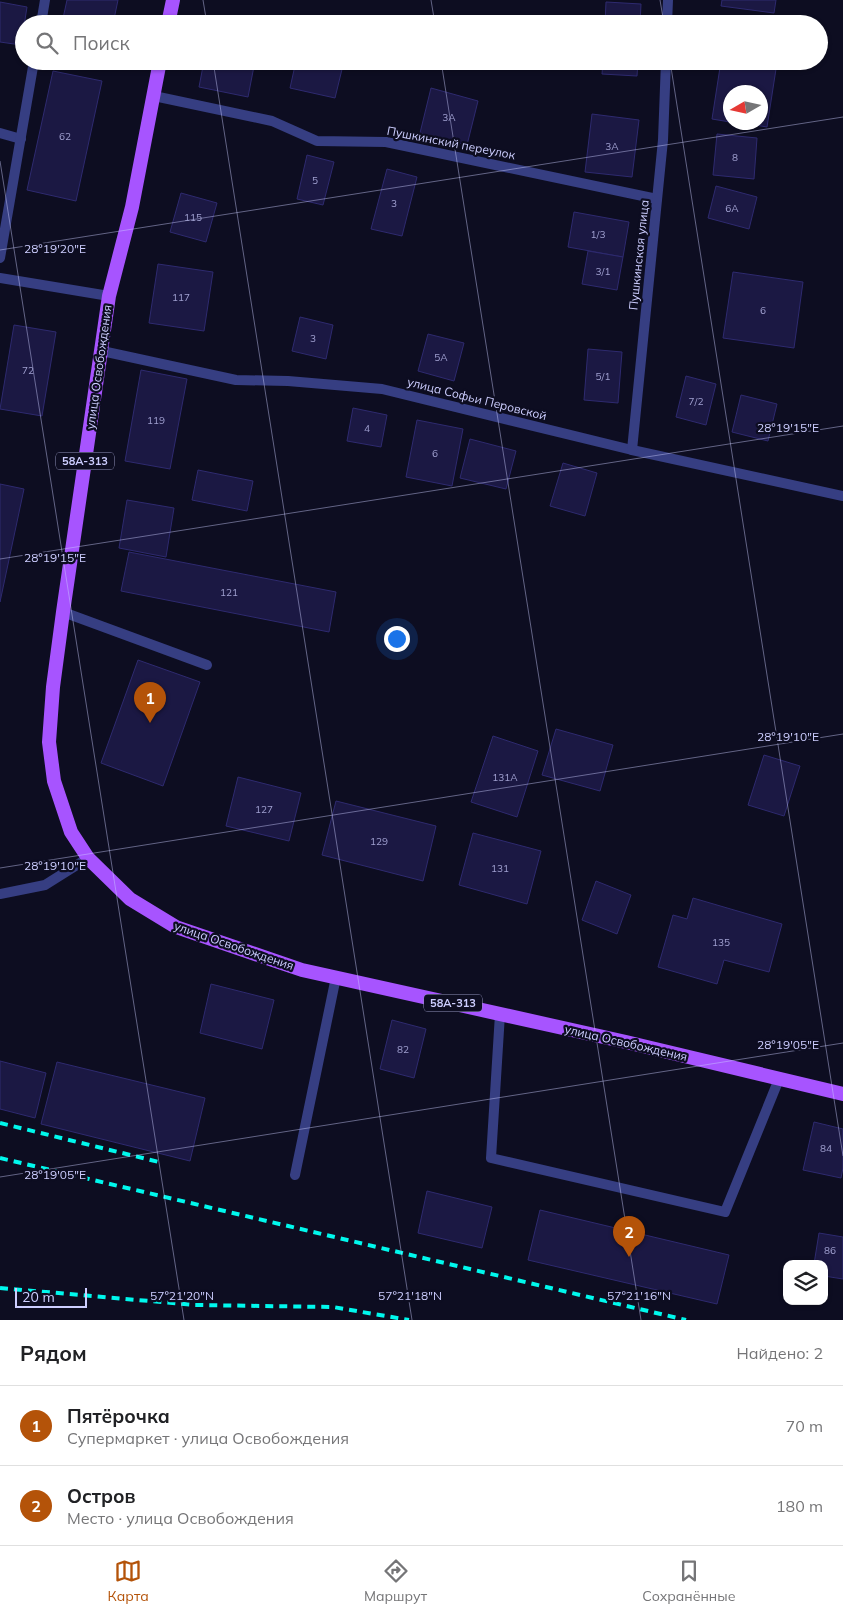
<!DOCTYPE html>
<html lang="ru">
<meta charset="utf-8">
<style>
body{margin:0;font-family:Mulish,sans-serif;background:#f6f6f6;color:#202124}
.controls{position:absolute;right:15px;bottom:15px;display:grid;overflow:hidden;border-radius:10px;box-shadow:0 1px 4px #0004}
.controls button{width:45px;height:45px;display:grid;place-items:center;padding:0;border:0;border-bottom:1px solid #e0e0e0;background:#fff;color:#202124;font:25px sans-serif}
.compass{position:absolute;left:723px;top:85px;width:45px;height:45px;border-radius:50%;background:#fff;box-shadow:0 1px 4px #0004;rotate:261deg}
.scale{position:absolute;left:15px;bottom:12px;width:72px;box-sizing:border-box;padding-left:5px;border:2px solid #cdceff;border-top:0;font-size:14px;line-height:18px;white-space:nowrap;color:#cdceff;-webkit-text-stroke:4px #0d0d21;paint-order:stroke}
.you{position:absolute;left:396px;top:638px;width:18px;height:18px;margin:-12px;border:4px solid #fff;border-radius:50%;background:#1a73e8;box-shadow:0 0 0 8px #1a73e833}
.badge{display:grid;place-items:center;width:32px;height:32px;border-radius:50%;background:#b45309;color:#fff;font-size:16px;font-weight:700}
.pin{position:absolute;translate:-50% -41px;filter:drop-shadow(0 1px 2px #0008)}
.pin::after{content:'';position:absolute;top:26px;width:18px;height:15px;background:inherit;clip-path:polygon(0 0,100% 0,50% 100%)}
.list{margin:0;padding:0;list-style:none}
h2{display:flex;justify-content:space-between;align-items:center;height:65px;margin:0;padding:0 20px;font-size:21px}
h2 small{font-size:16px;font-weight:400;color:#757577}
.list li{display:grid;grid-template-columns:32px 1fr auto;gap:15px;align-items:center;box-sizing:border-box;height:80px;padding:0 20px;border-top:1px solid #e0e0e0}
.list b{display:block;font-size:19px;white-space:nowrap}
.list p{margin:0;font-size:16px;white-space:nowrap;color:#757577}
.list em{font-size:16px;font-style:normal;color:#757577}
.icon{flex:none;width:28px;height:28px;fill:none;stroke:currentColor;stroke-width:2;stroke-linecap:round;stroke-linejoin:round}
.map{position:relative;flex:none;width:843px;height:1320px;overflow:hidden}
.search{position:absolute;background:#fff;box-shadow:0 1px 4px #0004;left:15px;right:15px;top:15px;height:55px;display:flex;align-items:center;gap:12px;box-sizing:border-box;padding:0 18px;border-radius:28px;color:#757577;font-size:19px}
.sheet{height:225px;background:#fff}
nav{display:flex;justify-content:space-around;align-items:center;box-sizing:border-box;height:70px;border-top:1px solid #e0e0e0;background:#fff;font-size:14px;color:#757577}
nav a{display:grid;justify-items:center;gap:2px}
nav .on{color:#b45309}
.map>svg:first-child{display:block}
</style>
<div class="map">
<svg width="843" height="1320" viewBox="0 0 843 1320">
<rect width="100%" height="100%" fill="#0d0d21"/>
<g fill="#1b1843" stroke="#2e2a6f">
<path d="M67,0h51l-5,24 -51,-1z"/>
<path d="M722,0h54l-2,13 -53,-7z"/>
<path d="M0,2l27,5 -6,38 -21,-3z"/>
<path d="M606,2l35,2 -1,20h-35z"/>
<path d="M204,61h51l-7,36 -49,-10z"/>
<path d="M296,61h48l-9,37 -45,-10z"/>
<path d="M603,61h35l-1,15 -35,-2z"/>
<path d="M721,61l55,8 -9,58 -30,-5h23v-30h-30v30l-18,-3z"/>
<path d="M53,71l49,10 -26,120 -49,-11z"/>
<path d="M431,88l47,13 -11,44 -47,-12z"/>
<path d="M592,114l47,6 -7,57 -47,-5z"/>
<path d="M717,134l40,4 -3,41 -41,-4z"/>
<path d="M307,155l27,7 -11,43 -26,-6z"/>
<path d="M387,169l30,8 -15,59 -31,-7z"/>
<path d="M716,186l41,11 -8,32 -41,-11z"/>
<path d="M181,193l36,10 -11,39 -36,-10z"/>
<path d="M574,212l55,10 -6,35 -55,-10z"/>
<path d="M588,251l35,6 -6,33 -35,-6z"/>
<path d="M158,264l55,8 -9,59 -55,-8z"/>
<path d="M733,272l70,10 -9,66 -71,-10z"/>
<path d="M300,317l33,8 -7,34 -34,-8z"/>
<path d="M14,325l42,7 -14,84 -42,-7z"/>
<path d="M428,334l36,9 -10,38 -36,-10z"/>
<path d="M588,349l34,3 -4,51 -34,-3z"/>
<path d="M141,370l46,9 -17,90 -45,-8z"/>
<path d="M686,376l30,8 -10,41 -30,-8z"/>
<path d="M741,395l36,9 -9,37 -36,-9z"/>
<path d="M353,408l34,7 -6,32 -34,-6z"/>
<path d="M417,420l46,9 -11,57 -46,-9z"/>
<path d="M470,439l46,12 -10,38 -46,-11z"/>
<path d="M563,463l34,10 -12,43 -35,-10z"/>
<path d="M198,470l55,11 -6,30 -55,-11z"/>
<path d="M0,484l24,5 -24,113z"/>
<path d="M127,500l47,8 -8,49 -47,-9z"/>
<path d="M129,552l207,40 -7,40 -208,-41z"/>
<path d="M138,660l62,22 -37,104 -62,-23z"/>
<path d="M556,729l57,16 -13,46 -58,-16z"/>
<path d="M493,736l45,15 -21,66 -46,-15z"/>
<path d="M764,755l36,11 -16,50 -36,-11z"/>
<path d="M238,777l63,16 -12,48 -63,-15z"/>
<path d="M336,801l100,25 -13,55 -101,-26z"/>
<path d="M473,833l68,18 -14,53 -68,-19z"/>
<path d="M596,881l35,14 -14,39 -35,-14z"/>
<path d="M693,898l89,26 -13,48 -45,-12 -7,24 -59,-17 15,-52 14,4z"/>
<path d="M211,984l63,16 -12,49 -62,-16z"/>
<path d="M392,1020l34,9 -12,49 -34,-9z"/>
<path d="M0,1061l46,12 -11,45 -35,-9z"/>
<path d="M57,1062l148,36 -15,63 -149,-37z"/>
<path d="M814,1122l29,7v39l-2,10 -38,-8z"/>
<path d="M427,1191l65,16 -10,41 -64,-15z"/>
<path d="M540,1210l189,45 -12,49 -189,-44z"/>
<path d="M819,1233l24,4v42l-19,-3v-12h-10z"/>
</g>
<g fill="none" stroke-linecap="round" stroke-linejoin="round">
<g stroke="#363e82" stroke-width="10">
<path d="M41,24l4,-24"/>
<path d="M139,61l21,4"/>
<path d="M154,96l118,25 45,20 69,1 271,57"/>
<path d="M0,133l21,6"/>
<path d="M0,258l34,-197"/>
<path d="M0,278l109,18"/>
<path d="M63,612l144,53"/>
<path d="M0,894l45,-9 43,-27"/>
<path d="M295,1175l41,-198"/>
</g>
<g stroke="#363e82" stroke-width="10">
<path d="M667,24l1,-24"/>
<path d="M102,351l134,29 52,1 94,8 250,61 211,46"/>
<path d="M632,450l31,-310 3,-79"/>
<path d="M500,1014l-9,144 234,54 54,-133"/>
</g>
<g stroke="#a754ff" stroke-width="14">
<path d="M168,24l5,-24"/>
<path d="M160,61l-28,146 -23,89 -46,316 -10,75 -4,55 5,39 17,51 17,26 42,41 46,28 126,43 324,72 217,52"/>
</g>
<g stroke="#00f8ed" stroke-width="4" stroke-dasharray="8 6" stroke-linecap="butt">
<path d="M0,1123l163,40"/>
<path d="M0,1158l686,162"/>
<path d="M0,1288l195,17 138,2 76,13"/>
</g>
</g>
<path fill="none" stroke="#cdceff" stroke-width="1" stroke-opacity="0.45" d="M203,0l4,24M431,0l4,24M660,0l4,24M213,61l199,1259M441,61l200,1259M670,61l173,1095M0,161l184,1159M0,250l843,-133M0,559l843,-133M0,868l843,-134M0,1177l843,-134"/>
<g text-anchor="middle" stroke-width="4.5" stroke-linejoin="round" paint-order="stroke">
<g font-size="10" fill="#a0a0d0">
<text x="449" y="121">3А</text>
<text x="65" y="140">62</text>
<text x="612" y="150">3А</text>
<text x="735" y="161">8</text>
<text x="315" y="184">5</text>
<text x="394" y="207">3</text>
<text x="732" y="212">6А</text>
<text x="193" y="221">115</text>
<text x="598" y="238">1/3</text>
<text x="603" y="275">3/1</text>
<text x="181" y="301">117</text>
<text x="763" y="314">6</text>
<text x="313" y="342">3</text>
<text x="441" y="361">5А</text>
<text x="28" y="374">72</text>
<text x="603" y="380">5/1</text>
<text x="696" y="405">7/2</text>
<text x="156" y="424">119</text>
<text x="367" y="432">4</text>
<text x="435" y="457">6</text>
<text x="229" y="596">121</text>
<text x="505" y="781">131А</text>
<text x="264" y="813">127</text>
<text x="379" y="845">129</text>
<text x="500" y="872">131</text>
<text x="721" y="946">135</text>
<text x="403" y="1053">82</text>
<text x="826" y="1152">84</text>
<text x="830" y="1254">86</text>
</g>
<g fill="#0d0d21" stroke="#9394bc" stroke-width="1">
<rect x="56" y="452.5" width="58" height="17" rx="4"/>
<rect x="424" y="994.5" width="58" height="17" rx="4"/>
</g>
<g font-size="11" font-weight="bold" fill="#cdceff">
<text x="85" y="465">58А-313</text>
<text x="453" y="1007">58А-313</text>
</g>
<g font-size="12" fill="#cdceff" stroke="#0d0d21">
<text transform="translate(451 143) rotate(11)" y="4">Пушкинский переулок</text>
<text transform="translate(639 255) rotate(-84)" y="4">Пушкинская улица</text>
<text transform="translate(99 367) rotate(-82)" y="4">улица Освобождения</text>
<text transform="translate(477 399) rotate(14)" y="4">улица Софьи Перовской</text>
<text transform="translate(234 946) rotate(19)" y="4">улица Освобождения</text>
<text transform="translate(626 1043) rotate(13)" y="4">улица Освобождения</text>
</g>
</g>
<g font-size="12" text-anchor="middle" fill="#cdceff" stroke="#0d0d21" stroke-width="4.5" stroke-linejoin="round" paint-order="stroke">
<text x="55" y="253">28°19'20"E</text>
<text x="788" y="432">28°19'15"E</text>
<text x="55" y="562">28°19'15"E</text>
<text x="788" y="741">28°19'10"E</text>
<text x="55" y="870">28°19'10"E</text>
<text x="788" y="1049">28°19'05"E</text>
<text x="55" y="1179">28°19'05"E</text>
<text x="182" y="1300">57°21'20"N</text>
<text x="410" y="1300">57°21'18"N</text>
<text x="639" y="1300">57°21'16"N</text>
</g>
</svg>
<div class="controls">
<button><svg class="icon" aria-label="layers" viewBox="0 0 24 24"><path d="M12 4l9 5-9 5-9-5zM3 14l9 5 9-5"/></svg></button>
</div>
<svg class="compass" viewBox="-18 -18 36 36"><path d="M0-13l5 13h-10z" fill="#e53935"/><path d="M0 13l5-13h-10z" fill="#757577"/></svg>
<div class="scale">20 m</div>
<div class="you"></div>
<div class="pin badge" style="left:150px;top:723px">1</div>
<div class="pin badge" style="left:629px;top:1257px">2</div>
<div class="search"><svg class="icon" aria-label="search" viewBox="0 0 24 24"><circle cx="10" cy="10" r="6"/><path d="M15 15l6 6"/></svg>Поиск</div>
</div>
<section class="sheet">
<h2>Рядом<small>Найдено: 2</small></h2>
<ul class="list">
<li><span class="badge">1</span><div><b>Пятёрочка</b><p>Супермаркет · улица Освобождения</p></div><em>70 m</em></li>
<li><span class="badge">2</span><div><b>Остров</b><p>Место · улица Освобождения</p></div><em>180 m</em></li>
</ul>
</section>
<nav>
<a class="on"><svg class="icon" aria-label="map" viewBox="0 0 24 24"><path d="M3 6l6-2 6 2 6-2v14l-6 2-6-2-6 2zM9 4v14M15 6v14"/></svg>Карта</a>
<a><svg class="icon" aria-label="directions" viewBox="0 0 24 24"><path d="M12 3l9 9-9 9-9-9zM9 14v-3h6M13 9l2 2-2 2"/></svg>Маршрут</a>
<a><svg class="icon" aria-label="saved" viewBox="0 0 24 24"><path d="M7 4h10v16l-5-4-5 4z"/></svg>Сохранённые</a>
</nav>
